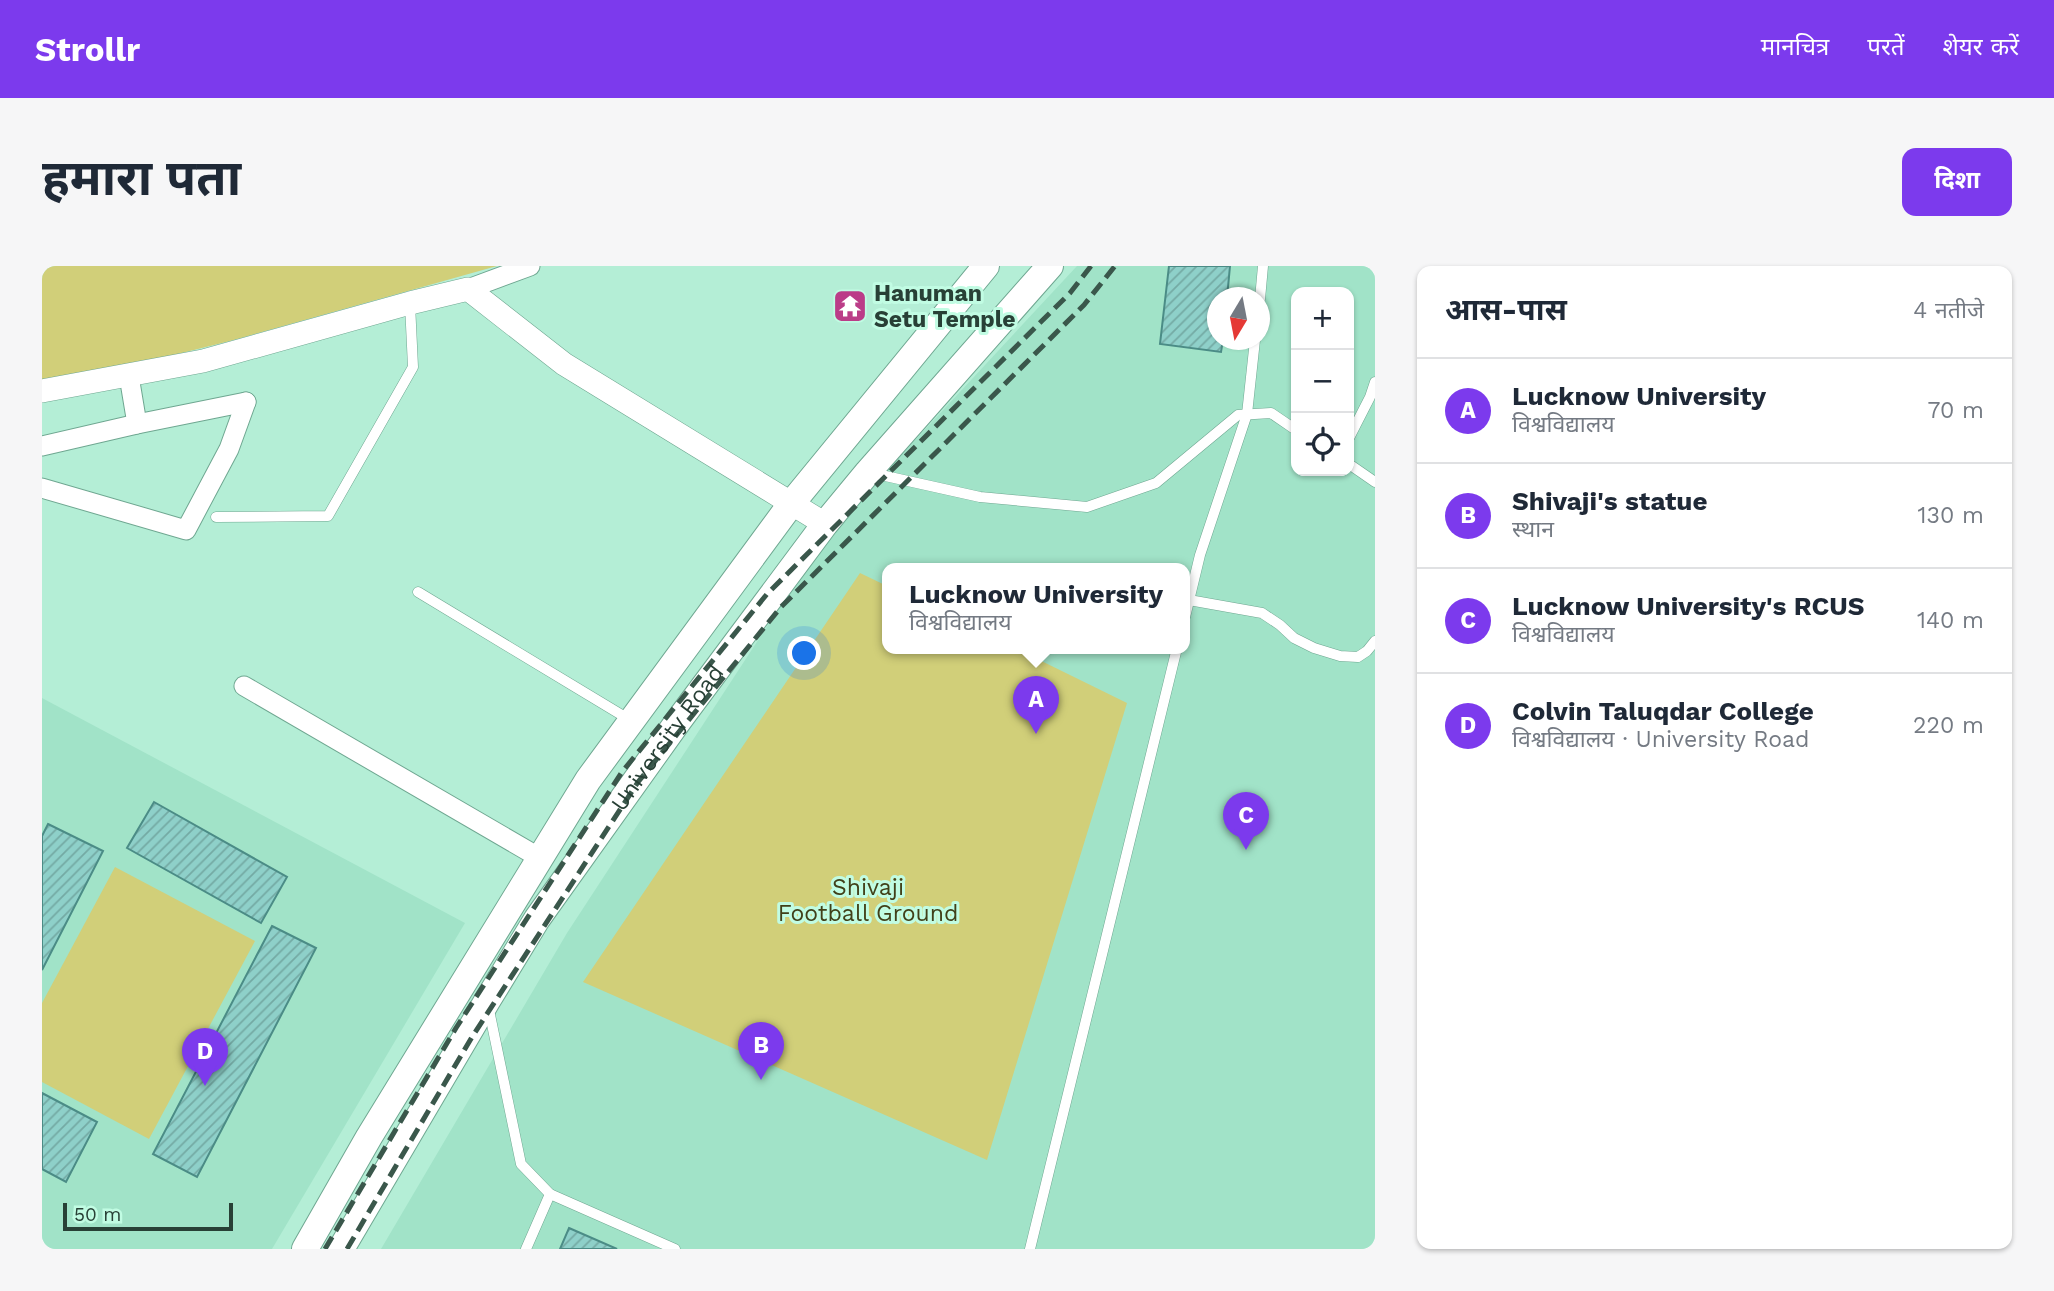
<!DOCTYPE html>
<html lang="hi">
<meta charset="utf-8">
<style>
body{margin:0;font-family:"Work Sans","Noto Sans Devanagari",sans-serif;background:#f6f6f7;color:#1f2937}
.controls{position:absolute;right:21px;top:21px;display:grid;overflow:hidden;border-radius:14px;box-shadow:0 2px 5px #0004}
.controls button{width:63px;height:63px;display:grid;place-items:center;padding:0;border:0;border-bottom:2px solid #e0e1e3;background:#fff;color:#1f2937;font:35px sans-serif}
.compass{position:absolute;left:1165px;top:21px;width:63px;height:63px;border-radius:50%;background:#fff;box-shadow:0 2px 5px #0004;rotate:190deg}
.scale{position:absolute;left:21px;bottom:18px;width:170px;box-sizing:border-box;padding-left:7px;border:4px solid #284036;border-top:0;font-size:19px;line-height:24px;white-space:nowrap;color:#284036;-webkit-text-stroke:5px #c1fce3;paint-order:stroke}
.you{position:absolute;left:763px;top:388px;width:24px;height:24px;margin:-18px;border:5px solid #fff;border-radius:50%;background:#1a73e8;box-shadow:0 0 0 10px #1a73e833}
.badge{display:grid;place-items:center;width:46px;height:46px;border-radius:50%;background:#7c3aed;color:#fff;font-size:23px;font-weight:700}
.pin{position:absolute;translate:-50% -58px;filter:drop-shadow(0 2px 4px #0008)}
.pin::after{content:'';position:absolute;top:37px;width:24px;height:21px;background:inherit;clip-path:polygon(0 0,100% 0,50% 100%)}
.popup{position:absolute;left:840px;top:297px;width:308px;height:91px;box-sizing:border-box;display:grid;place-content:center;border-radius:14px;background:#fff;filter:drop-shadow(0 2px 5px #0005);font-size:23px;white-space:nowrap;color:#747a83}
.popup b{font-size:26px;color:#1f2937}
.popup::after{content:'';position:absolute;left:50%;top:100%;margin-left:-14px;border:14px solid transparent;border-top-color:#fff}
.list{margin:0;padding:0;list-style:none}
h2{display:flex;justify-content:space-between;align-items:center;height:91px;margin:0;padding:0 28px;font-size:30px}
h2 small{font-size:23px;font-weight:400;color:#747a83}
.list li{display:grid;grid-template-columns:46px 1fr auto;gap:21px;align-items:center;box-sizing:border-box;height:105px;padding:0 28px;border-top:2px solid #e0e1e3}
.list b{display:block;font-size:26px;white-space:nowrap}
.list p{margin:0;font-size:23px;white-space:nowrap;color:#747a83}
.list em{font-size:23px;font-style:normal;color:#747a83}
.icon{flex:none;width:38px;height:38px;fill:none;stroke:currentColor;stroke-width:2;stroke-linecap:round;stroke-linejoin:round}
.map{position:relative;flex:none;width:1333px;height:983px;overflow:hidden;border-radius:14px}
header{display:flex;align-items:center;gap:42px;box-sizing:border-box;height:98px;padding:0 35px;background:#7c3aed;color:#fff}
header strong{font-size:33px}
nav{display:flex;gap:38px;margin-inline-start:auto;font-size:24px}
.intro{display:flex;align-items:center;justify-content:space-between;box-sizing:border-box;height:168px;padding:0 42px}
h1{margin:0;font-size:49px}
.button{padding:18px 32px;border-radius:14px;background:#7c3aed;color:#fff;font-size:24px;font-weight:700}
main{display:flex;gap:42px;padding:0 42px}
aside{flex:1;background:#fff;border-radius:14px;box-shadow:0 2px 5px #0004}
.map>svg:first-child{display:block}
</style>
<header>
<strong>Strollr</strong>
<nav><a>मानचित्र</a><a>परतें</a><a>शेयर करें</a></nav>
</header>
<div class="intro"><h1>हमारा पता</h1><a class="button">दिशा</a></div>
<main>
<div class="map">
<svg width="1333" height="983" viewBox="0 0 1333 983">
<defs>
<pattern id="building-hatch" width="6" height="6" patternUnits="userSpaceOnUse" patternTransform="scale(1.75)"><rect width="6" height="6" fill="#8ed0c9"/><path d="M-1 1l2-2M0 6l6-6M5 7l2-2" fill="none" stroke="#74aaa4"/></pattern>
</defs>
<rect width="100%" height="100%" fill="#b4eed6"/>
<g fill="#a1e3c8" fill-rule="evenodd">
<path d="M1035,0h298v983h-994l186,-316 259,-397zM1254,26h53v179h-53zM1176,32h42v42h-42zM845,302h298v80h-298z"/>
<path d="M0,432l423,225 -193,326h-230z"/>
</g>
<g fill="#d1cf79">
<path d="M0,0h455l-267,75 -133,33 -55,9z"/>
<path d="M818,307l27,13v62h128l112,55 -140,457 -404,-178z"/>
<path d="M73,601l140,74 -106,198 -107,-57v-79z"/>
</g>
<g fill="url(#building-hatch)" stroke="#4b8c86" stroke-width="2">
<path d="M1127,0h61l-3,32h-9v42h5l-2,12 -61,-8z"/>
<path d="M112,536l133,75 -26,46 -134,-75z"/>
<path d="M6,558l55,27 -61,119v-134z"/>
<path d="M230,660l44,22 -119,229 -44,-23z"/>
<path d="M0,827l55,29 -31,60 -24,-13z"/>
<path d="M527,962l48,21h-57z"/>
</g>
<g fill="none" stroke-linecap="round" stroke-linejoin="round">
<g stroke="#6fa791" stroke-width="11">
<g id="service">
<path d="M1218,33l3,-33"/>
<path d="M1307,172l21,-41 5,-15"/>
<path d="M1307,198l26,18"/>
<path d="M830,207l108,24 107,10 69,-24 82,-68 33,-2 25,17"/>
<path d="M174,251l112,-1 85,-149 -3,-63"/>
<path d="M376,326l212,128"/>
<path d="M1147,334l73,13 18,12 14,13 20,10 26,8 18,1 9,-6 8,-10"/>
<path d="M1143,351l15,-62 47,-141 8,-74"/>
<path d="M447,744l32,154 29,30 125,55"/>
<path d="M484,983l24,-55"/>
<path d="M988,983l147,-601"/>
</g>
</g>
<g stroke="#6fa791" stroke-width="21">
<g id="minor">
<path d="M426,23l62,-23"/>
<path d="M87,110l8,48"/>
<path d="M0,180l95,-22 109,-22"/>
<path d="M0,222l144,42 43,-81 17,-47"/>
<path d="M202,420l296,172"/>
</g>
</g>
<g stroke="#6fa791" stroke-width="24">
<path id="tertiary" d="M0,125l161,-30 207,-58 58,-14 96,75 261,160"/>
</g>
<g stroke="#6fa791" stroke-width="28">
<g id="secondary">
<path d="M263,983l64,-112 219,-357 203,-276 195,-238"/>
<path id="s1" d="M299,983l146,-248 50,-82 142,-199 146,-196 43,-52 182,-206"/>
</g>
</g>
<use href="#service" stroke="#fff" stroke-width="10"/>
<use href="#minor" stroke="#fff" stroke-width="19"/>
<use href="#tertiary" stroke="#fff" stroke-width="23"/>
<use href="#secondary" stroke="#fff" stroke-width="26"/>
<g stroke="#3a574b" stroke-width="5" stroke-dasharray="14 7" stroke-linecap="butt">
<path d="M283,983l131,-221 166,-256 145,-178 303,-301 21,-27"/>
<path d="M305,983l125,-212 166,-255 143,-175 303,-302 31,-39"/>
</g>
</g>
<defs>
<g id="temple-square" transform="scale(1.75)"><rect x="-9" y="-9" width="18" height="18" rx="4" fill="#bb3c88" stroke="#c1fce3"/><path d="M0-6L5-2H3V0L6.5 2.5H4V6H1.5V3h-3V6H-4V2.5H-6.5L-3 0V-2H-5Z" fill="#fff"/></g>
</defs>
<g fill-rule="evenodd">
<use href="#temple-square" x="808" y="40"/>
</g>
<g text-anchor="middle" stroke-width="6" stroke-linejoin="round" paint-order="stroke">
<g font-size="23" font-weight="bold" fill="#284036" stroke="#c1fce3" text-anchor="start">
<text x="832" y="35">Hanuman<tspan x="832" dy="26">Setu Temple</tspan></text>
</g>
<g font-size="23" fill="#284036" stroke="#c1fce3">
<text dy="8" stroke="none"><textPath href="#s1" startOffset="607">University Road</textPath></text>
</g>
<g font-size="23" fill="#414019" stroke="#c1fce3">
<text x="826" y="629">Shivaji<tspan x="826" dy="26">Football Ground</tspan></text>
</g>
</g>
</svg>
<div class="controls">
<button>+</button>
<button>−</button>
<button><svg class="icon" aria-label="locate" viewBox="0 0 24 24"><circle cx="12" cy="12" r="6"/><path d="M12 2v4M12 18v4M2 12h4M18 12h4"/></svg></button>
</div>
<svg class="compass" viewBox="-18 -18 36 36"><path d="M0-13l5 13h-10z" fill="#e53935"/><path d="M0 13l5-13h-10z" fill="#747a83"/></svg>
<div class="scale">50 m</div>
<div class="you"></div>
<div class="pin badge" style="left:994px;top:468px">A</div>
<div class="popup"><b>Lucknow University</b>विश्वविद्यालय</div>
<div class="pin badge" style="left:719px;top:814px">B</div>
<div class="pin badge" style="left:1204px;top:584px">C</div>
<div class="pin badge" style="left:163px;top:820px">D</div>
</div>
<aside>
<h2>आस-पास<small>4 नतीजे</small></h2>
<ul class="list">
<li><span class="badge">A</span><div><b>Lucknow University</b><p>विश्वविद्यालय</p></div><em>70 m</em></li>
<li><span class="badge">B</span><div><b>Shivaji's statue</b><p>स्थान</p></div><em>130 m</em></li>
<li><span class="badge">C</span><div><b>Lucknow University's RCUS</b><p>विश्वविद्यालय</p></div><em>140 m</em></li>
<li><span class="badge">D</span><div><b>Colvin Taluqdar College</b><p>विश्वविद्यालय · University Road</p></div><em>220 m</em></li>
</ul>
</aside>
</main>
